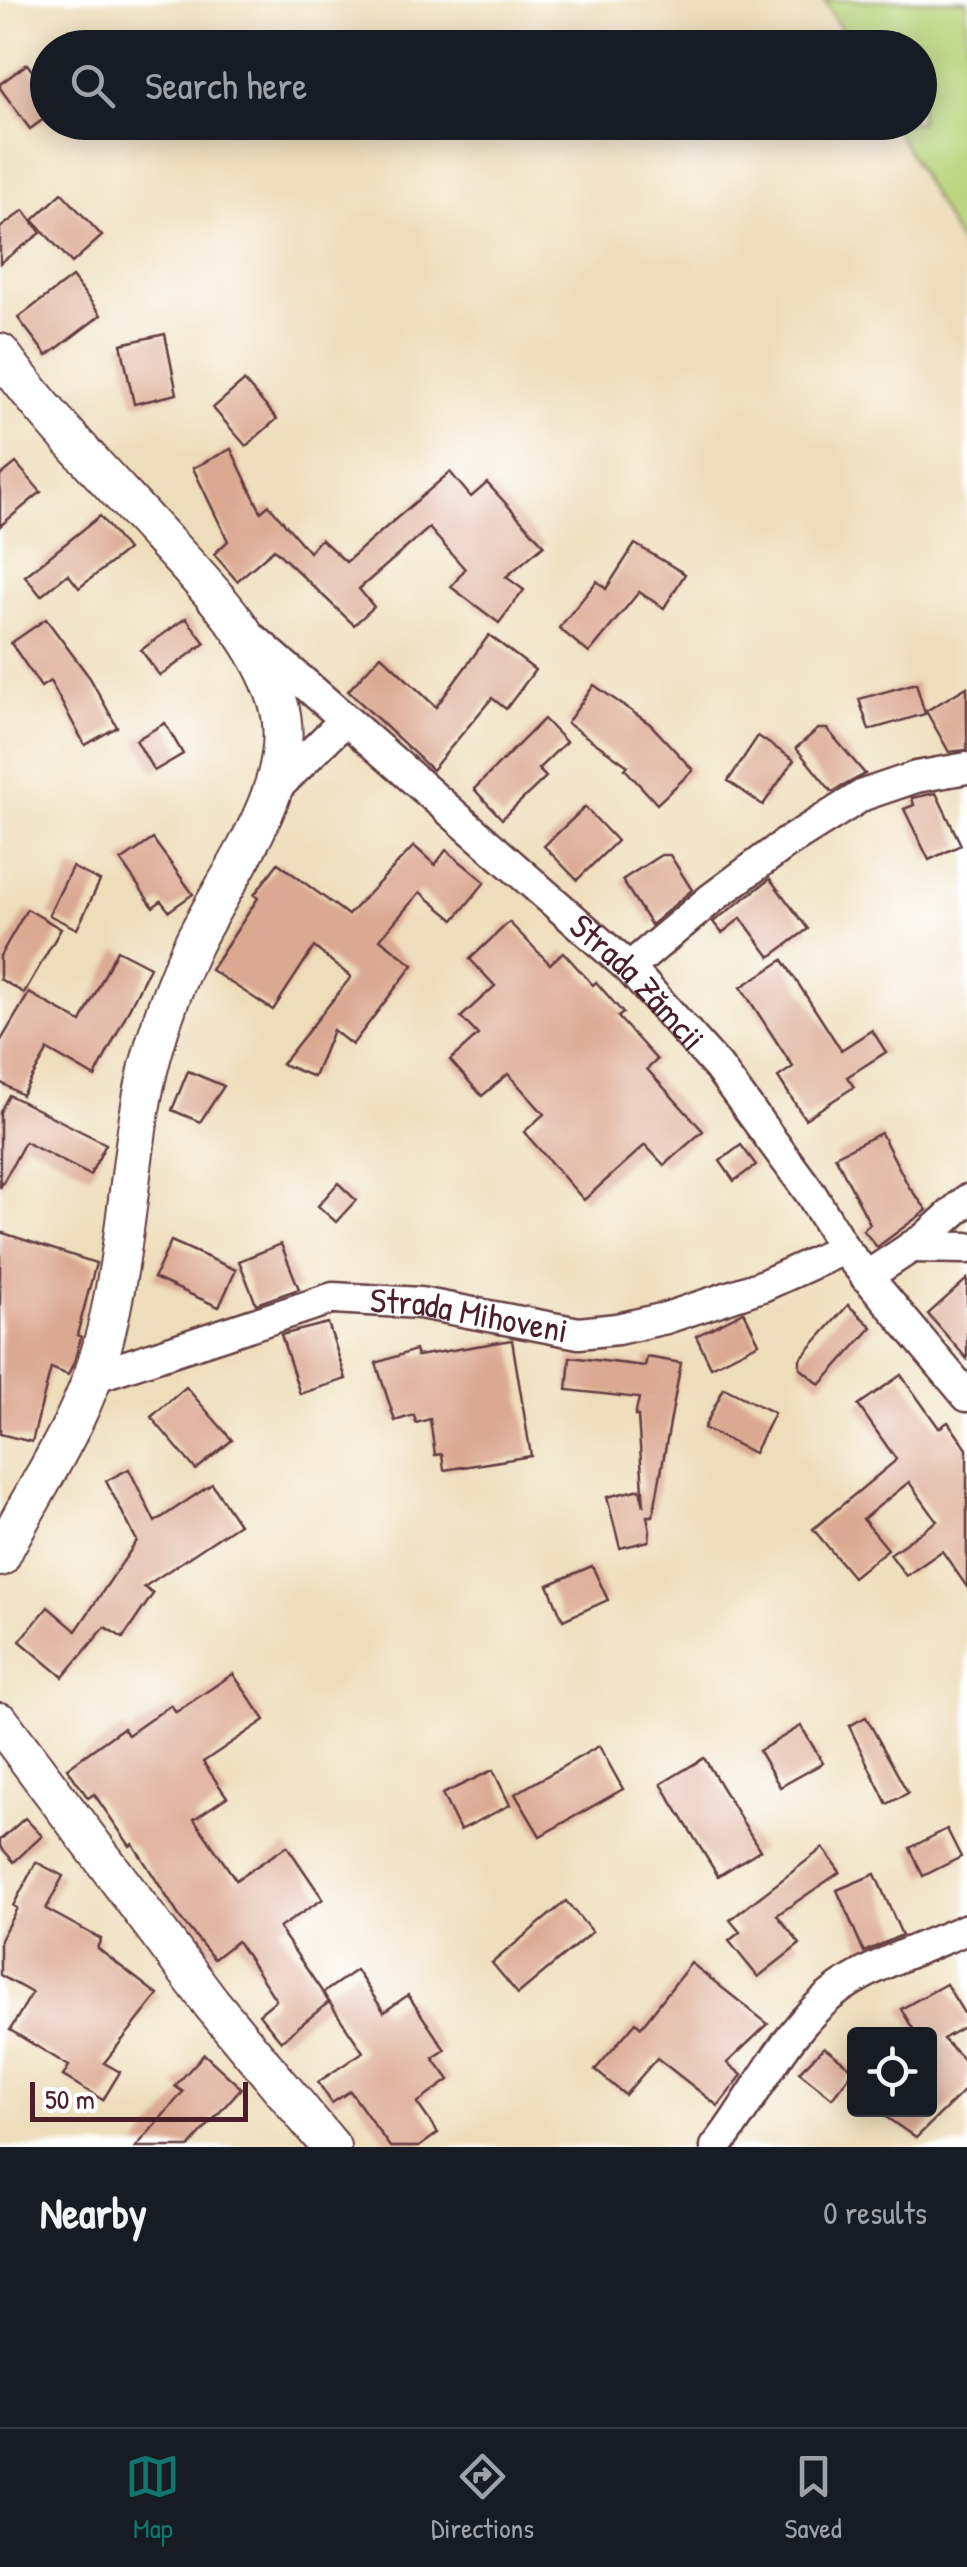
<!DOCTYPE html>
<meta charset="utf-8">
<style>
body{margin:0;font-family:"Patrick Hand",sans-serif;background:#242831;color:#f1f3f6}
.controls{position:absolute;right:30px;bottom:30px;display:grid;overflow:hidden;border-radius:10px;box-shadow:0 5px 25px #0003}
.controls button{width:90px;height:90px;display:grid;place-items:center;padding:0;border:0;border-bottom:2px solid #363941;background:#171b24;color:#f1f3f6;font:50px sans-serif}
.scale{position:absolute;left:30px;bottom:25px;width:218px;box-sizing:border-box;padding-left:10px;border:5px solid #4a1f2b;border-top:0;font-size:28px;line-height:35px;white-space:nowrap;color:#4a1f2b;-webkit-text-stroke:8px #fff;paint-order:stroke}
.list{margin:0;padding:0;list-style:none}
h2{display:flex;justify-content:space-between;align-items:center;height:130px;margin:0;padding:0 40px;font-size:42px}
h2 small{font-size:32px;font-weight:400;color:#9ea1a6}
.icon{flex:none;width:55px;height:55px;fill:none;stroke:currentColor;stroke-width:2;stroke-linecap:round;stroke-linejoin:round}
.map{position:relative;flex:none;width:967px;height:2147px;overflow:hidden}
.search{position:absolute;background:#171b24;box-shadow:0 5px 25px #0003;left:30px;right:30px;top:30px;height:110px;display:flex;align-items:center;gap:25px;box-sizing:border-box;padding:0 35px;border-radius:55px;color:#9ea1a6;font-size:38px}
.sheet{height:280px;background:#171b24}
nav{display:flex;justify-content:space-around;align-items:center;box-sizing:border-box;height:140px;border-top:2px solid #363941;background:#171b24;font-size:28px;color:#9ea1a6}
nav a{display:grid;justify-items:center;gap:5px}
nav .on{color:#0f766e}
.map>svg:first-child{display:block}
</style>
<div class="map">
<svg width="967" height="2147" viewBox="0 0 967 2147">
<rect width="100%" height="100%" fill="#fff"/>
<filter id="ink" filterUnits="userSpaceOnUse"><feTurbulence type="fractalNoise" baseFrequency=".01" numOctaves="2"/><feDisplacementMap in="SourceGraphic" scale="20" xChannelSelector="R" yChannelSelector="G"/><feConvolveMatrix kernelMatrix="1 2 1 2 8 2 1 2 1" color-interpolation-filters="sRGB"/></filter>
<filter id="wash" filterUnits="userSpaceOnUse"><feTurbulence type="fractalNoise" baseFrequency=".0048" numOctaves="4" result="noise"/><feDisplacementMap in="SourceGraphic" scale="40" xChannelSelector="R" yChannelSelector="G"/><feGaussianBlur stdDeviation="2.25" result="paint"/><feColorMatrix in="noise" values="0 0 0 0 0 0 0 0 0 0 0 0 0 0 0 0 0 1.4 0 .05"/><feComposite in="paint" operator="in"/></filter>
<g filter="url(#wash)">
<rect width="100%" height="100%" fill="#eeddba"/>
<path fill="#b7d379" stroke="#807952" stroke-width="2.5" d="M824,0h143v257l-75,-134 28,-1v-74l-69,-1z"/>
<g id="blocks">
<g fill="#dba992">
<path d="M27,64l21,28v24l-18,13 -30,-41v-4z"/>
<path d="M62,193l40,43 -30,27 -39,-43z"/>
<path d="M24,210l17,23 -41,30v-35z"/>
<path d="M72,277l29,38 -54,41 -29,-38z"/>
<path d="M165,334l12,60 -43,10 -13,-60z"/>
<path d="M244,381l33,38 -31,27 -33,-38z"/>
<path d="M231,449l30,63 8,-7 40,47 12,-13 25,23 104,-90 21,25 16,-14 57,62 -38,32 18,13 -25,33 -48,-36 14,-18 -36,-41 -70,61 15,18 -20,18 -80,-76 -37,32 -23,-27 14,-13 -35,-73z"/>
<path d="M16,463l25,29 -41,34v-50z"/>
<path d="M100,516l27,34 -48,38 -11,-14 -27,22 -16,-20z"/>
<path d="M635,544l50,30 -21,34 -25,-16 -50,61 -30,-25 38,-47 9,8z"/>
<path d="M186,618l19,25 -45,33 -19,-26z"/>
<path d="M46,619l44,59 27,49 -32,18 -35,-64 -9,6 -30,-44z"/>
<path d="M489,635l46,35 -29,39 -14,-11 -60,72 -84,-79 33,-36 55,52z"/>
<path d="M916,683l9,31 -56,16 -10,-31z"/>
<path d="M594,685l56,39 43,46 -36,34 -32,-35 3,-3 -61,-43z"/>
<path d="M967,687v63l-18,2 -23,-41z"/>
<path d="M544,719l22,23 -28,27 8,8 -44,42 -28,-30z"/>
<path d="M165,723l18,31 -29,17 -18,-31z"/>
<path d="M818,729h9l38,45 -33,18 -36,-44z"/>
<path d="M758,736l36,24 -31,45 -35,-24z"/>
<path d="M936,793l25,52 -32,15 -25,-51 10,-4 -2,-7z"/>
<path d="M585,807l32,34 -40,39 -33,-34z"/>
<path d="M153,839l40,55 -24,17 -8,-10 -8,6 -32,-46z"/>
<path d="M414,846l21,19 11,-15 39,32 -31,38 -34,-28 -40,47 33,26 -61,80 -19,-15 -19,47 -32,-13 69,-87 -37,-30 -41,63 -62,-40 47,-72 -4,-3 24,-32 70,52z"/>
<path d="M661,855h9l22,35 -41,35 -29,-45z"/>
<path d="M72,867l28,14 -23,48 -28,-14z"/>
<path d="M770,879l38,50 -38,28 -29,-39 -19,15 -9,-11z"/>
<path d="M27,909l34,20 -37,64 -24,-14v-23z"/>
<path d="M509,922l41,42 13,-12 30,33 3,-3 27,31 -5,4 39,43 -10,9 56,62 -39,34 -19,-20 -61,55 -60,-68 20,-18 -36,-40 -26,22 -32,-36 28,-25 -17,-18 34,-31 -25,-27z"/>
<path d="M117,950l33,17 -55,110 -47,-27 -26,45 -22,-13v-40l29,-49 52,29z"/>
<path d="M783,960l58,90 31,-20 14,22 -39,25 7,10 -49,32 -27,-42 15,-10 -52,-80z"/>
<path d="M188,1071l36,15 -24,36 -28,-12z"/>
<path d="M9,1095l97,49 -16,31 -65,-33 -25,46v-76z"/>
<path d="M881,1133l28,54 18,23 -50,37 -14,-17 7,-6 -35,-68z"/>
<path d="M741,1145l15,20 -22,16 -14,-20z"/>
<path d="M338,1183l18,17 -20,22 -18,-16z"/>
<path d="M0,1232l96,31 -19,72 4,2 -7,25 -6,13 -17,-7 -19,74 -32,-8z"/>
<path d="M171,1241l65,29 -17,37 -65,-29z"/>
<path d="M281,1244l18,45 -43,15 -17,-43z"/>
<path d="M967,1279v80l-39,-45z"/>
<path d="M848,1305l24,22 -52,58 -20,-17v-9z"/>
<path d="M744,1312l15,31 -48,24 -15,-31z"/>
<path d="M328,1323l18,56 -46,15 -19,-59z"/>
<path d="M512,1340l19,116 -87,14 -2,-16 -7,1 -5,-36 -14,4 -2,-8 -19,6 -19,-58 39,-13 2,6z"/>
<path d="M570,1357l75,9 2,-9 34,6 -28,153h-6l3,15 -1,10 -29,7 -13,-51 33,-8 4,17 -6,-90h-3l4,-18 -72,-8z"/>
<path d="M901,1375l38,53 9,-6 19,27v138l-25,-36 -36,25 -16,-22 47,-33 -28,-39 -46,37 25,30 -35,28 -40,-48 81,-67 2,-3 -38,-54z"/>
<path d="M186,1387l46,53 -36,30 -45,-53z"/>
<path d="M724,1388l50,25 -20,40 -50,-25z"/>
<path d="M129,1469l26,53 57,-38 27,40 -95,63 9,7 -30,44 -18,-11 -42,50 -43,-36 28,-34 28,24 61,-90 -31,-60z"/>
<path d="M592,1566l16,34 -45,20 -15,-35z"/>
<path d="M233,1674l32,46 -62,42 24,35 -33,22 42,61 51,-34 36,53 -44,29 50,74 -48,39 -22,-27 17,-14 -39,-59 -23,18 -33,-40 -48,-75 -3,2 -36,-52 -6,4 -21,-30 56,-40 5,7 43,-30 5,7z"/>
<path d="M866,1717l42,76 -21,11 -38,-78z"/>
<path d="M801,1726l22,37 -43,24 -21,-36z"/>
<path d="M599,1746l24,43 -83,47 -25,-42z"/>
<path d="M704,1758l56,92 -42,26 -57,-92z"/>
<path d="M493,1770l17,35 -50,25 -18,-36z"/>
<path d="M25,1818l17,18 -28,26 -14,-16v-6z"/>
<path d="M947,1829l14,28 -38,19 -13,-28z"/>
<path d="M823,1848l17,24 -63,43 23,29 -42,33 -29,-36 11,-9 -10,-12z"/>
<path d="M36,1862l27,14 -17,33 55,30 -4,9 61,47 -54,68 16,9 -17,28 -40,-24 6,-10 -59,-36 22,-37 -32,-18v-35l17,-32 -4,-2z"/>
<path d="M875,1874l27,61 -38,17 -27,-62z"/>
<path d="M566,1901l26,31 -74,62 -26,-31z"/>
<path d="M691,1963l77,61 -41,39 15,12 -24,31 -61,-48 -32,37 -30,-25 41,-48 5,5z"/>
<path d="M356,1970l28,42 24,-17 37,55 -12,8 16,22 -32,23 21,30 -19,14h-29l-40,-56 -18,12 -14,-21 45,-30 -40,-59z"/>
<path d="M946,1984l21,34v7l-24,14 24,24v25l-51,50 -40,-28h54v-76h-14l-15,-25z"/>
<path d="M824,2047l30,23 -22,28 -33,-26z"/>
<path d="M204,2054l37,34 -52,59h-53l47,-55 -8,-6z"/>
</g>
</g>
</g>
<g filter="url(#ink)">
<use href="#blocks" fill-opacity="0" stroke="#633c40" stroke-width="2.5"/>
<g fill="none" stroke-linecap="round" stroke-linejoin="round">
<g stroke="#633c40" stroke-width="35">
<g id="minor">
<path id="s1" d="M256,641l373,327 89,99 93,127 33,55 123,147"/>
<path d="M270,794l75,-74"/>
<path d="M629,968l83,-70 73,-54 78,-49 53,-18 51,-9"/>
<path d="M911,1247l56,1"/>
<path d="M866,1277l59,-39 42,-38"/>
<path id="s2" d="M93,1377l240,-79 87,5 159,30 38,-4 49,-11 96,-32 82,-37"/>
<path d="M716,2147c41,-51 69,-120 124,-159 38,-26 85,-41 127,-59"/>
</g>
</g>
<g stroke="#633c40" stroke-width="42">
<g id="major">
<path d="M0,353c47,65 105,123 159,182 46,50 96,98 118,164 28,82 -54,180 -87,251 -24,53 -44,115 -52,173 -11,74 -16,151 -36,224 -19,74 -68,142 -102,210"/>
<path d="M0,1722l212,282 119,143"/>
</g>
</g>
<use href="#minor" stroke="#fff" stroke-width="30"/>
<use href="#major" stroke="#fff" stroke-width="38"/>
</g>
</g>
<g text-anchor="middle" stroke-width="8" stroke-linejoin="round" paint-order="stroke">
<g font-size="35" fill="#4a1f2b" stroke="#fff">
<text dy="12" stroke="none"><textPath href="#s1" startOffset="512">Strada Zămcii</textPath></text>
<text dy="12" stroke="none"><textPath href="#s2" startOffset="390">Strada Mihoveni</textPath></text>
</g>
</g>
</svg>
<div class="controls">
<button><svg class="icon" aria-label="locate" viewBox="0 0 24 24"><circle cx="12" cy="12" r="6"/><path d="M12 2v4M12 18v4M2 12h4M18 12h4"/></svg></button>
</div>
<div class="scale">50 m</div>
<div class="search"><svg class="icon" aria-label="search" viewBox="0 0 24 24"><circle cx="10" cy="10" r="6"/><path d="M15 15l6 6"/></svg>Search here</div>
</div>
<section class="sheet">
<h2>Nearby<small>0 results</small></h2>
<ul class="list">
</ul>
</section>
<nav>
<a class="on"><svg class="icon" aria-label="map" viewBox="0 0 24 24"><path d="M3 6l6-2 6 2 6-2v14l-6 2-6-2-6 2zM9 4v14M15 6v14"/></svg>Map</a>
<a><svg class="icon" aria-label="directions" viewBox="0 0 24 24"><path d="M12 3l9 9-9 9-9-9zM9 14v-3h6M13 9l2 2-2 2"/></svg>Directions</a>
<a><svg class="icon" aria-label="saved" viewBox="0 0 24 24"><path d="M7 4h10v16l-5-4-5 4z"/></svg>Saved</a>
</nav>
